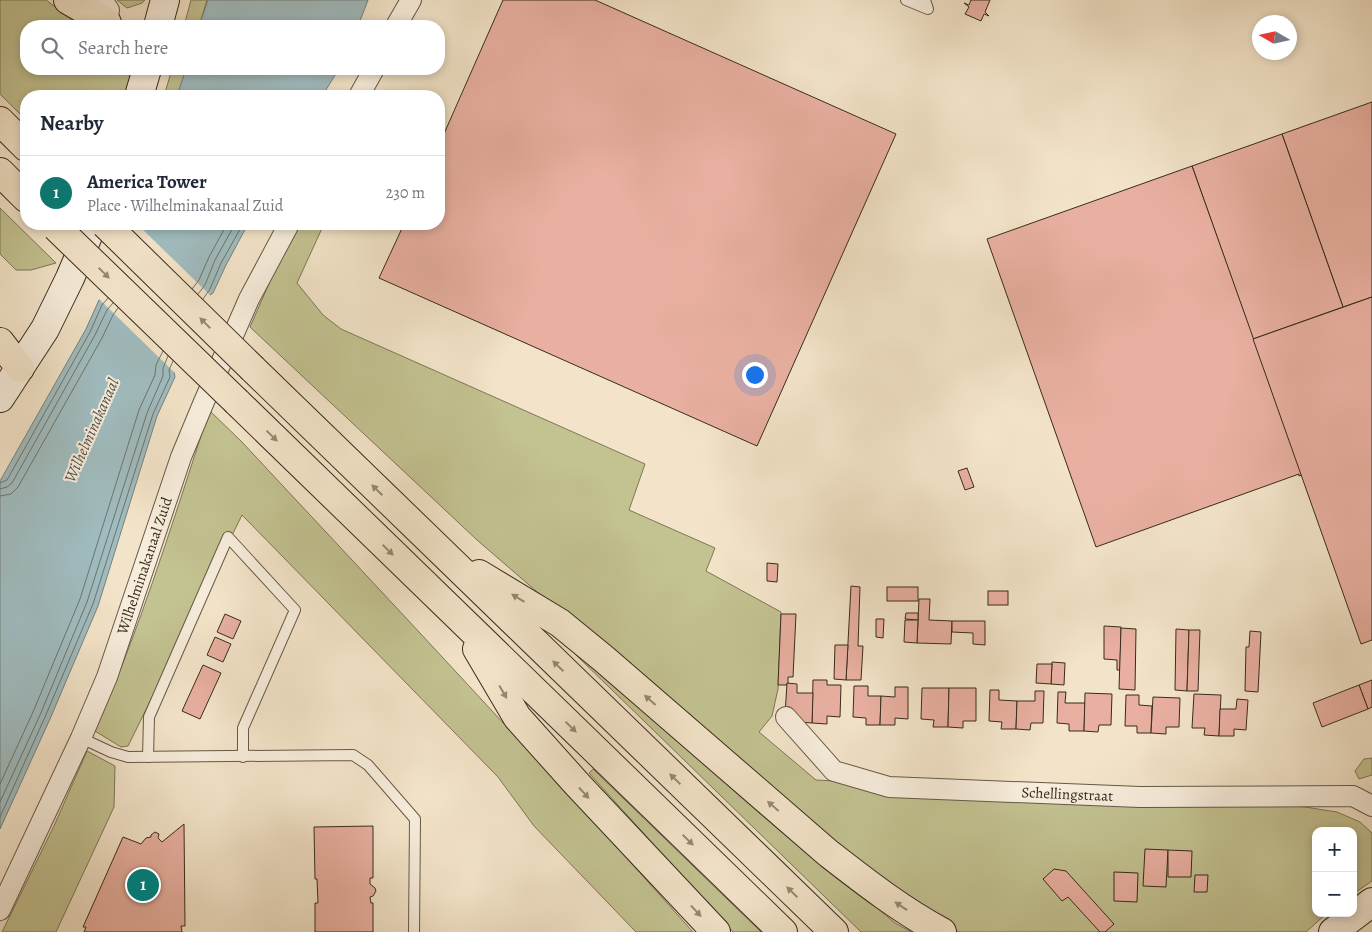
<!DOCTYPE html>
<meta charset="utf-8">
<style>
body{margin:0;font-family:Alegreya,serif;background:#f6f6f7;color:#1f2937}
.controls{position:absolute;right:15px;bottom:15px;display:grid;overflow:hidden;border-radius:10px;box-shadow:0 2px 8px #0003}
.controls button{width:45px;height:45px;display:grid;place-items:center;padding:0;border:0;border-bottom:1px solid #e0e1e3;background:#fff;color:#1f2937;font:25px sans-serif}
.compass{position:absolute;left:1252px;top:15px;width:45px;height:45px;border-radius:50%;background:#fff;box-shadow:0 2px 8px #0003;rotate:279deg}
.you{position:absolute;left:754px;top:374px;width:18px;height:18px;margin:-12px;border:4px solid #fff;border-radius:50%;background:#1a73e8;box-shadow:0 0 0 8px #1a73e833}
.badge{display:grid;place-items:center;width:32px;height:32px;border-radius:50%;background:#0f766e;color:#fff;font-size:16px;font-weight:700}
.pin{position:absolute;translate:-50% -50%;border:2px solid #fff;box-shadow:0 1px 5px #0006}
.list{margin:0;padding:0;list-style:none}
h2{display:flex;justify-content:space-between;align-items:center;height:65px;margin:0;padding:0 20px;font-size:21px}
h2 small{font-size:16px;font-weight:400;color:#747a83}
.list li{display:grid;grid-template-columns:32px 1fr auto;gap:15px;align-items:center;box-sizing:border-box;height:75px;padding:0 20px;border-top:1px solid #e0e1e3}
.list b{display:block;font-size:19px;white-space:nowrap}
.list p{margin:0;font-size:16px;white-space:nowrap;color:#747a83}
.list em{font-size:16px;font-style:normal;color:#747a83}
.icon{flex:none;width:28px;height:28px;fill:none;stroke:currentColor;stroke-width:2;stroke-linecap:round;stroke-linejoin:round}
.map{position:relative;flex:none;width:1372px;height:932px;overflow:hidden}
.search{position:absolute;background:#fff;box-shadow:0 2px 8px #0003;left:20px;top:20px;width:425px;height:55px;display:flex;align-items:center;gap:12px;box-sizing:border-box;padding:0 18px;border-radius:20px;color:#747a83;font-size:19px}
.panel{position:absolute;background:#fff;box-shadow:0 2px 8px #0003;left:20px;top:90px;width:425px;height:140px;border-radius:20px}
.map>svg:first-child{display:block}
</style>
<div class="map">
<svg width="1372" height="932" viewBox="0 0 1372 932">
<rect width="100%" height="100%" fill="#f3e4c9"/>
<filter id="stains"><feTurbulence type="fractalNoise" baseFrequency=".004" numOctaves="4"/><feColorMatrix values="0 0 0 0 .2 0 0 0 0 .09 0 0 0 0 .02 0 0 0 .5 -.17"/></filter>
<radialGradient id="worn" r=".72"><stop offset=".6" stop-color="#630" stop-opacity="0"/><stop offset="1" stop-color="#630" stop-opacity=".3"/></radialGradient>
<g fill="#c3c291" stroke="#7d7657">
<path d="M0,0h46l35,26h-55v43h99l5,5 1,22h-105v24l-26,-26z"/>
<path d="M117,0h28l-3,3 -15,5z"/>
<path d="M191,0h16l-8,26h-15z"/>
<path d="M172,69h14l-8,27h-14z"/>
<path d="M0,208l56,55 -25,7h-15l-16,-16z"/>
<path d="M299,224h25l-27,59 26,32 18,14 304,135 -16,46 86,38 -9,23 75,41 -3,77 -6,27 -13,16 57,48 431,22 58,5 32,5 23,10 12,11v48l-19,13v-63h-37v82h11l-21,19h-347l-11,-5 -55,-37 -306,-255 -110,-95 -227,-213 39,-89z"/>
<path d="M211,412l30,29c152,163 304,325 452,491h-57l-102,-106 -36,-49 -256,-262 -114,231 -7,1 -26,-16c43,-98 75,-200 108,-301z"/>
<path d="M575,654l39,30 122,106 159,133 16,9h-50z"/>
<path d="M87,751l28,15 -1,41 -58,125h-54l52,-106z"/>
<path d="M1372,758v17l-13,4 -4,-8 9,-12z"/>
<path d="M593,769l168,163h-28l-144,-159z"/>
</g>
<g fill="#a0bcbf" stroke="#76827e">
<path d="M208,0h160l-10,26h-159z"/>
<path d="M186,69h153l-17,27h-145z"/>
<path d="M137,224h111l-22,41 -13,28 -3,2 -36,76 1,6 -18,39 -59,190 -48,113 -50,110v-348l86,-152 13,-29 3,-1z"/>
</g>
<path fill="#f3e4c9" d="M134,224h3l75,73 -36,74 1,4 -79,-77 2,-1z"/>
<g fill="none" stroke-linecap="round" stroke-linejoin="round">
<g stroke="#6c746e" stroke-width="1">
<path d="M192,289l7,-9 10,-23 18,-33"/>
<path d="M198,294l7,-9 10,-25 20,-36"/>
<path d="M203,299l7,-10 11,-26 22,-39"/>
<path d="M0,483l7,-3 83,-148 12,-27 6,-7"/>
<path d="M0,489l7,-2 5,-4 83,-148 12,-25 6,-7"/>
<path d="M0,496l11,-2 7,-7 84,-149 11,-23 5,-7"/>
<path d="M0,784l33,-72 47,-113 59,-189 16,-35 1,-10 7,-14"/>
<path d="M0,802l40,-87 47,-113 60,-189 16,-37v-8l5,-12"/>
<path d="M0,817l45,-100 48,-113 60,-190 17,-37 -1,-7 4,-9"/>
</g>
</g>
<g fill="#e9b0a1" stroke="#372b1d">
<path d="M503,0h92l301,134 -139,312 -378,-168 25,-54h35v-79z"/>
<path d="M971,0h19l-5,12 4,4 -5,-2 -3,7 -16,-7 4,-7 -5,-4 5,2z"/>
<path d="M1372,102v195l-29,10 -61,-173z"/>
<path d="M1282,134l61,173 -90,32 -61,-173z"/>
<path d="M1192,166l110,309 -3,1v-2l-203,73 -109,-308z"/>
<path d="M1372,297v343l-11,4 -108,-305z"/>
<path d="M967,468l7,19 -9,3 -7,-19z"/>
<path d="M767,563l11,1 -1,18 -10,-1z"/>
<path d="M851,586l9,1 -2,59h5l-2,34h-15z"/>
<rect x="887" y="587" width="31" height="14"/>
<rect x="988" y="591" width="20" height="14"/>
<path d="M919,599h11l-1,21 23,1 -1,23 -34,-1z"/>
<path d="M906,613h12v7l-13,-1z"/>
<path d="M225,614l16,7 -8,18 -16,-7z"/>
<path d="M781,614h15l-3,63h-5v6l-2,2h-8z"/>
<path d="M876,619h8l-1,19 -7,-1z"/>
<path d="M905,620h13l-1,23 -13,-1z"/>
<path d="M952,621h33v24l-12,-1v-11l-21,-1z"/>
<path d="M1104,626l17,1 -1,43h-3v-10l-13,-1z"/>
<path d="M1121,628l15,1 -1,61 -16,-1z"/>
<path d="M1176,629l13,1 -2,61 -12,-1z"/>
<path d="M1189,630h11l-2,61h-11z"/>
<path d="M1250,631l11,1 -3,60 -13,-1 1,-44h3z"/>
<path d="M215,637l16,7 -8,18 -16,-7z"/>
<path d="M835,645h13l-2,35 -12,-1z"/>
<path d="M1052,662l13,1 -1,22 -13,-1z"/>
<path d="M1037,664h15l-1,20 -15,-1z"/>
<path d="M203,665l18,8 -21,46 -18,-8z"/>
<path d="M813,680h14v5h14l-1,32 -13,-1v8l-15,-1z"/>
<path d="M1372,680v27l-4,2 -9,-24z"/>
<path d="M787,683l10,1v9h16l-1,30 -14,-1 -13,-7z"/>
<path d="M1359,685l9,24 -46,18 -9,-24z"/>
<path d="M854,686h14v10h13l-1,29h-14v-7l-13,-1z"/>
<path d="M895,687h13v32l-13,-1v7h-15l1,-29 14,1z"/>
<path d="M922,688h27l-1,39h-15l1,-7 -13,-1z"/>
<path d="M949,688h27v33h-13v7l-15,-1z"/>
<path d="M990,690h9v10l18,1 -1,28h-15l1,-7 -13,-1z"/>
<path d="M1035,691h9l-1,32h-12l-1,7 -14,-1 1,-28h18z"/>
<path d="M1058,692h8l-1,11h20l-1,28h-15v-7l-12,-1z"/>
<path d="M1085,693l27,1 -1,31h-12l-1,7 -14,-1z"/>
<path d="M1194,694l27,1 -2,41 -15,-1 1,-7h-13z"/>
<path d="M1126,695h13v10l13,1 -1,27h-14v-7h-12z"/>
<path d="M1153,697l27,1 -1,29h-13v7l-15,-1z"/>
<path d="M1237,699l11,1 -2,30 -12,-1v7h-15l1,-27h16z"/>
<path d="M184,824l1,102h-4l1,6h-98l2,-5h-3l40,-90 18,7 5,-6 5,-1v-2l4,-3 4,2 -1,4 4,4z"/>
<path d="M373,826v52h-3v6l5,4 1,3 -3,5 -3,1 1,6h2v29h-58v-29h3l-1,-24h-2l-1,-52z"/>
<path d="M1145,849l23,1 -2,37 -23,-1z"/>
<path d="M1168,850l24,1 -1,26h-23z"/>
<path d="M1054,869l12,2 48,53 -9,8h-5l-32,-35 -6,4 -19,-22z"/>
<path d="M1114,872l24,1 -1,29 -23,-1z"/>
<path d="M1195,875h13l-1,17h-13z"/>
</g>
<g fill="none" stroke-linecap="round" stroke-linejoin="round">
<g stroke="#665948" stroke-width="12">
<g id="lane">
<path d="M906,0l22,9 -3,-9"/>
<path d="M81,738l30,14 17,5 225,-2 15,10 47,54 -1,113"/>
<path d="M148,757l1,-40 79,-180 67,73 -52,118v29"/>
</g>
</g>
<g stroke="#665948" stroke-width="22">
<g id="street">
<path d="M102,0l7,10 -2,13"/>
<path d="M396,26l15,-26"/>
<path d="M359,96l15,-27"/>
<path id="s1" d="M786,717l48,54 55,16 251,10 213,-1 19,10"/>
<path id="s2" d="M0,910l81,-172 26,-61 74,-220 22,-53 46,-105 40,-75"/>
</g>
</g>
<g stroke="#372b1d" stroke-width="30">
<g id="secondary">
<path d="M158,26l7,-26"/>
<path d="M139,96l8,-27"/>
<path d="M0,398l45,-69 25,-51 23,-54"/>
<path d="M1333,932l39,-30"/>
</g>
</g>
<g stroke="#372b1d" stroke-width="30">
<g id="highway">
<path d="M68,0l39,23"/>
<path d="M0,121l26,26"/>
<path d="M0,172l26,26"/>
<path d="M0,342l20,26"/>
<path d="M253,369l581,563"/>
<path d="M237,402l546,530"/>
<path d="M479,574l81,49 44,36 224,194c36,28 73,57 114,79"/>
<path d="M477,649l40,68 60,67 139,148"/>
</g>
</g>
<use href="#lane" stroke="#f7eddc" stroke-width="10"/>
<use href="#street" stroke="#f7eddc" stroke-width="20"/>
<use href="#secondary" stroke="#f7eddc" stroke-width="28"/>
<use href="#highway" stroke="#f3e4c9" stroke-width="28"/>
<g stroke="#372b1d" stroke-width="30" stroke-linecap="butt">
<g id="highway-bridge">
<path d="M105,224l148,145"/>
<path d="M56,227l181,175"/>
</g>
</g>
<use href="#highway-bridge" stroke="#f3e4c9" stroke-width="28"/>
</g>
<defs><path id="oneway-solid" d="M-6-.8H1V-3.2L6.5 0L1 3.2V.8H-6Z" transform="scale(1.25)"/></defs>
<g fill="#958873">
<use href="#oneway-solid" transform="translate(104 273) rotate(44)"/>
<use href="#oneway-solid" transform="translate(205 323) rotate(-135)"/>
<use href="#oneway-solid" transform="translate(272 436) rotate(44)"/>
<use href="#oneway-solid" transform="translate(377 490) rotate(-136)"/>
<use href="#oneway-solid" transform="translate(388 550) rotate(44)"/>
<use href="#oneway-solid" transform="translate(518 598) rotate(-149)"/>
<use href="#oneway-solid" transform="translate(558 666) rotate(-136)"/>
<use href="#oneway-solid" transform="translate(503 692) rotate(60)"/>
<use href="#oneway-solid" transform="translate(650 700) rotate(-139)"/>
<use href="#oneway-solid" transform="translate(571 727) rotate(44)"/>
<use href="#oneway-solid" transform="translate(675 779) rotate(-136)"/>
<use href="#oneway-solid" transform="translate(584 793) rotate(47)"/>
<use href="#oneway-solid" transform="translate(773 806) rotate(-139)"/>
<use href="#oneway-solid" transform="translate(688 840) rotate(44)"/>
<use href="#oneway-solid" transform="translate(792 892) rotate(-136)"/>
<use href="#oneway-solid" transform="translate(901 906) rotate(-146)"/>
<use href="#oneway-solid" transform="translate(696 911) rotate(47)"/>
</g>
<g text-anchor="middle" stroke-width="4" stroke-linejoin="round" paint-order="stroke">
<g font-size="15" fill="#372b1d" stroke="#f7eddc">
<text dy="5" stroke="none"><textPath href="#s2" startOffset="374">Wilhelminakanaal Zuid</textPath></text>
<text dy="5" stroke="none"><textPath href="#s1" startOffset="308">Schellingstraat</textPath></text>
</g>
<g font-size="16" font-style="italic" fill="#514f46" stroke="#f7eddc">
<text transform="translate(91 430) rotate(-66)" y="6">Wilhelminakanaal</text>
</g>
</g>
<rect width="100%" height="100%" filter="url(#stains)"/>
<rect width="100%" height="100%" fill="url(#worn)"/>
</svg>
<div class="controls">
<button>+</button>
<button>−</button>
</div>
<svg class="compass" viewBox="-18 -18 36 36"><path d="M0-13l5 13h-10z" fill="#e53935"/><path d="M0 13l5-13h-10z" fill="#747a83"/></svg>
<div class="you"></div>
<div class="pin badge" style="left:143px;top:885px">1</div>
<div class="search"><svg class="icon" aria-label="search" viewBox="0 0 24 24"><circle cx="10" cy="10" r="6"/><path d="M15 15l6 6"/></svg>Search here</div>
<section class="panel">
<h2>Nearby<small></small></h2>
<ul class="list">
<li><span class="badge">1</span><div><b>America Tower</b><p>Place · Wilhelminakanaal Zuid</p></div><em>230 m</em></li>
</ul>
</section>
</div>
